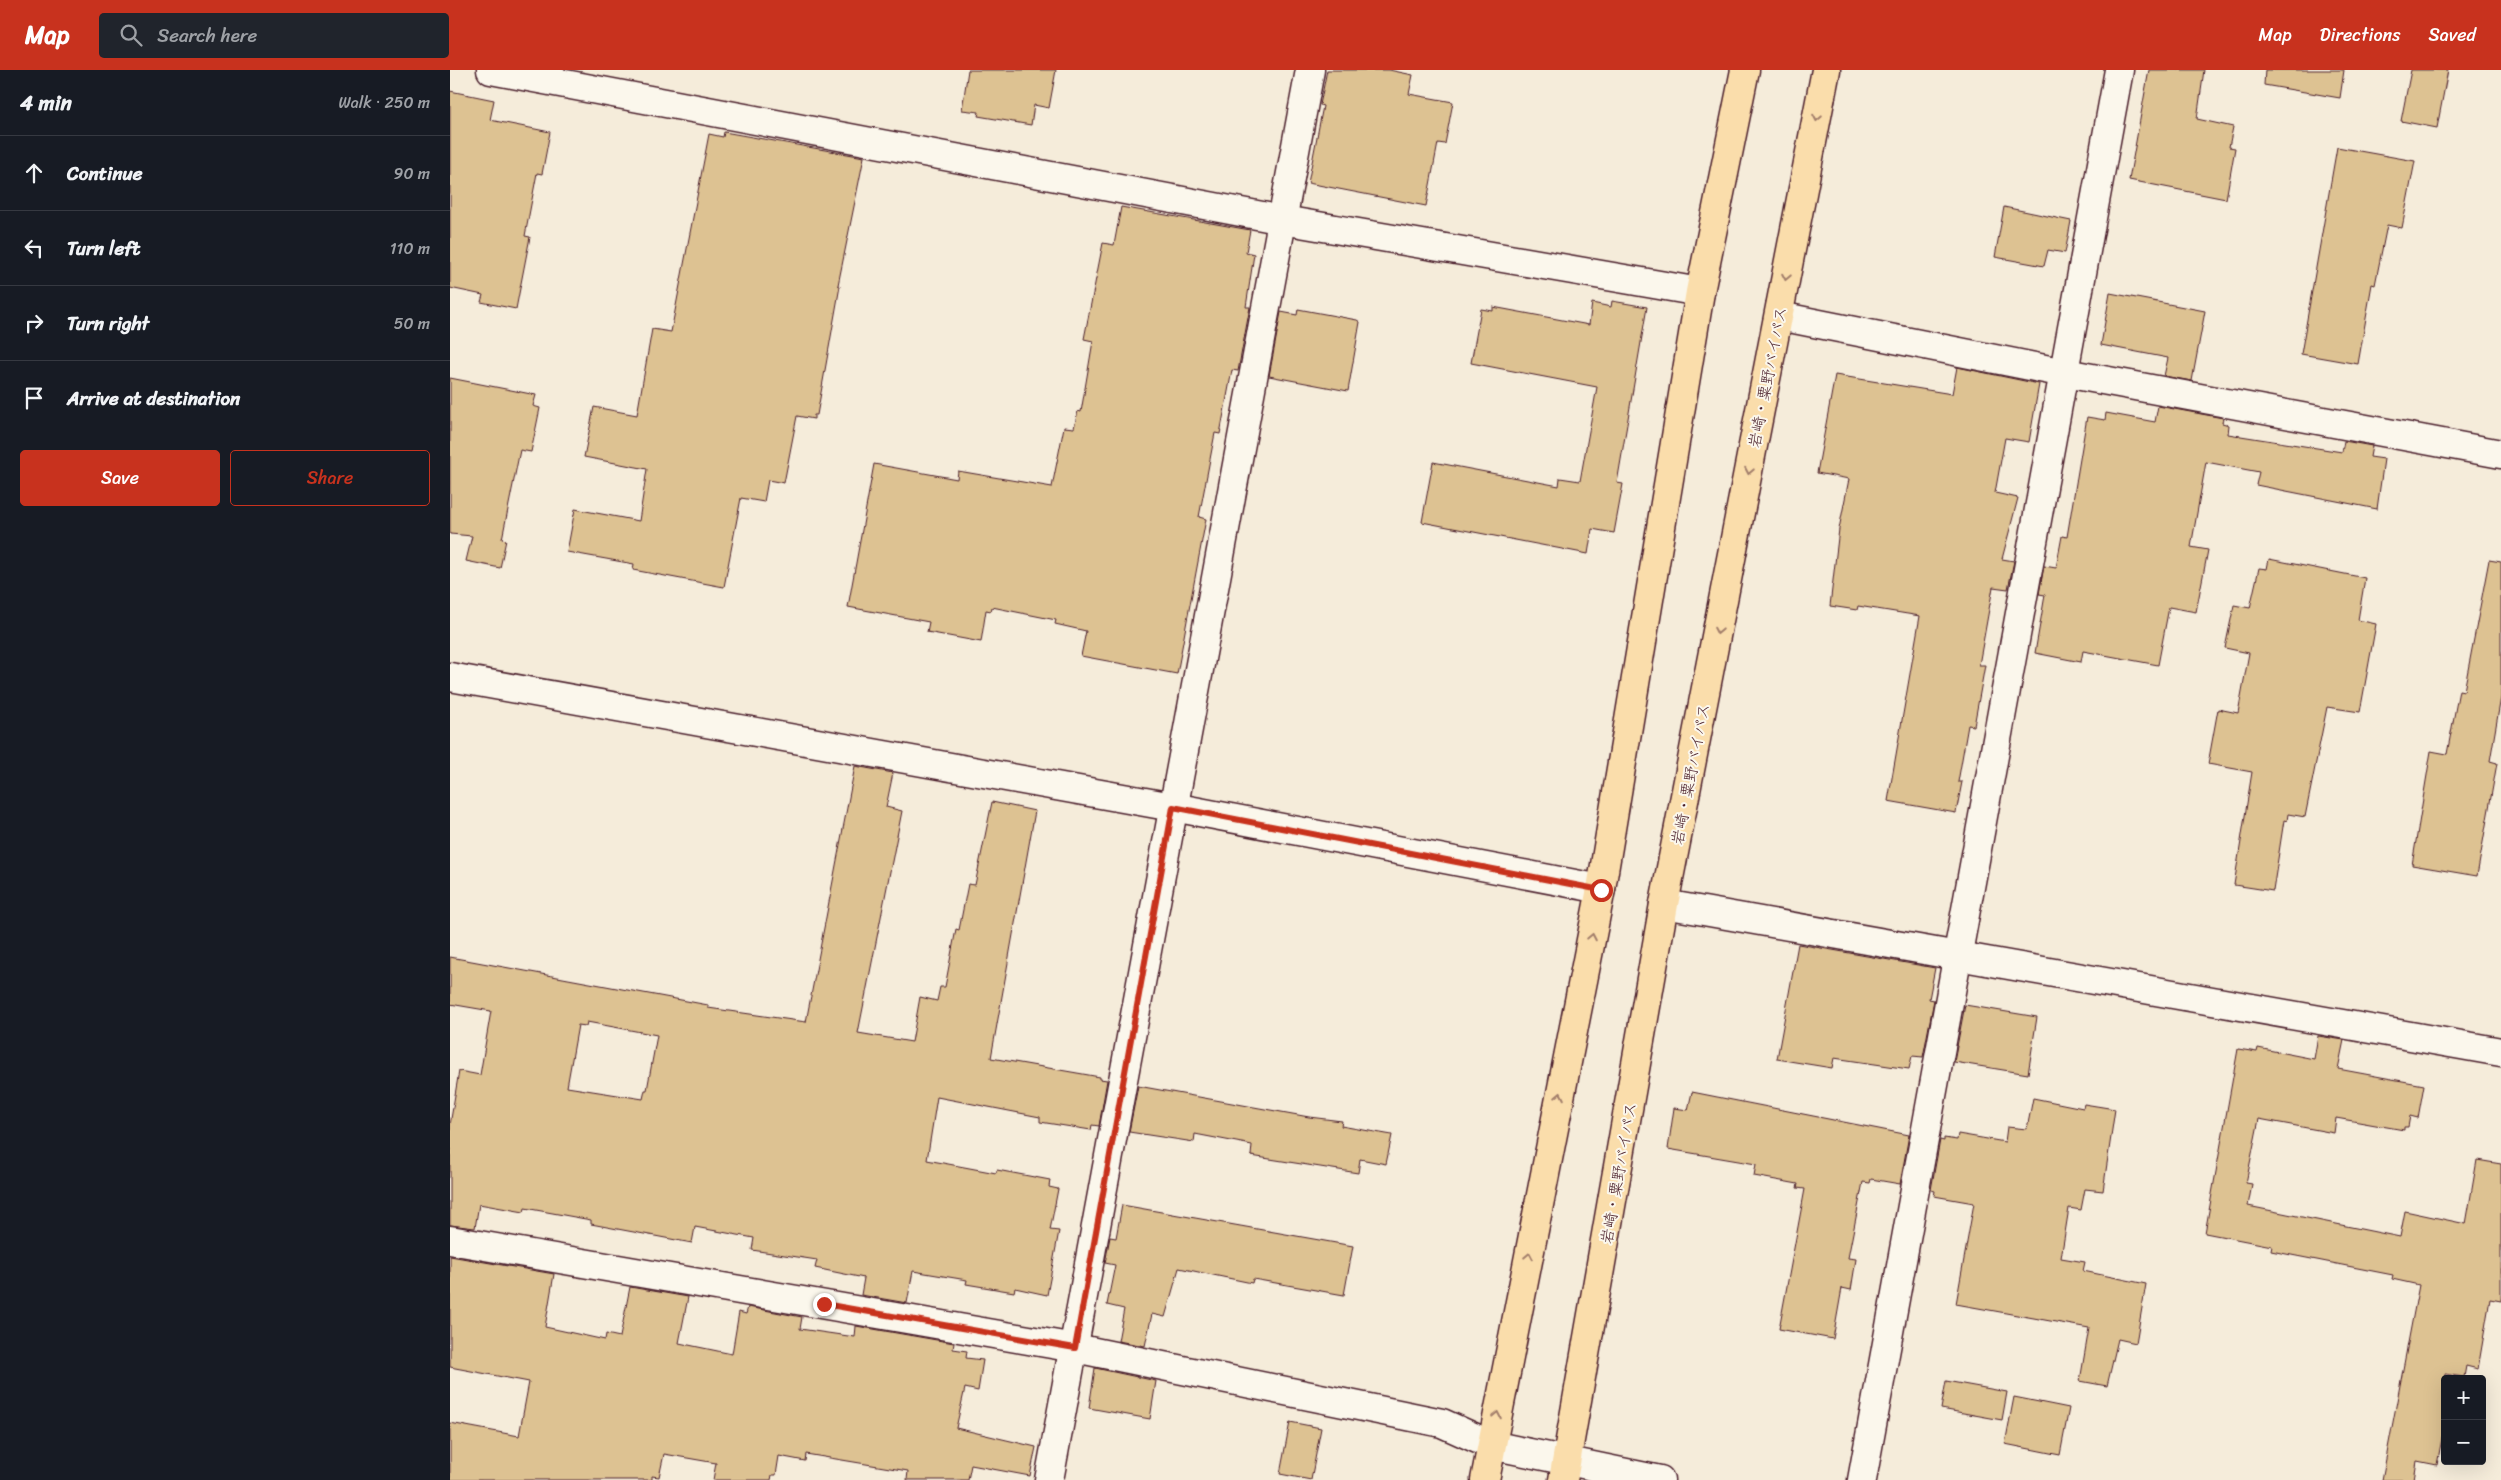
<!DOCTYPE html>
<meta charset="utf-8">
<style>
body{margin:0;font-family:Sriracha,"Klee One",sans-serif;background:#20242c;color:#f1f3f6}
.controls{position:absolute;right:15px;bottom:15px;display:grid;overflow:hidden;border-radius:5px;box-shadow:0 5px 20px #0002}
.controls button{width:45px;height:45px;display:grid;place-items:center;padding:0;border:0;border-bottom:1px solid #363941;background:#171b24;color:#f1f3f6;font:25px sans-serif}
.stop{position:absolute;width:15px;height:15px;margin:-11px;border:4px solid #c8321e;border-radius:50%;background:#fff}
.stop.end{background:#c8321e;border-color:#fff;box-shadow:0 1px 5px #0008}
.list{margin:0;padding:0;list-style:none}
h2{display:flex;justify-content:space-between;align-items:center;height:65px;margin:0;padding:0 20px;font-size:21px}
h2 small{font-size:16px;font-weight:400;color:#9ea1a6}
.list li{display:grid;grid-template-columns:32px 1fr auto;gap:15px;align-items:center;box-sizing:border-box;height:75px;padding:0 20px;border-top:1px solid #363941}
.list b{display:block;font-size:19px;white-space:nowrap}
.list em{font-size:16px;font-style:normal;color:#9ea1a6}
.actions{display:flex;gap:10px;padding:15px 20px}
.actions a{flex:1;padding:11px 0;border:1px solid #c8321e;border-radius:5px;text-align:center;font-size:18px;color:#c8321e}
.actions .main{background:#c8321e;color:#fff}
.icon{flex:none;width:28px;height:28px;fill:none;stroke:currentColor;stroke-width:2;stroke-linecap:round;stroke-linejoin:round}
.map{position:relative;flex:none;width:2051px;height:1410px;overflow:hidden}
header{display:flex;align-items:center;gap:30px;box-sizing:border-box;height:70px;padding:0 25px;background:#c8321e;color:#fff}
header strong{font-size:24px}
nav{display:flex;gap:28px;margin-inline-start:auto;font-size:18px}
.search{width:350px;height:45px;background:#20242c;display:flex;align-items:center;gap:12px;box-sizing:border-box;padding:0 18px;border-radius:5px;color:#9ea1a6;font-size:19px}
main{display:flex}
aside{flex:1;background:#171b24}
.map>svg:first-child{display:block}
</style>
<header>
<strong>Map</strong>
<div class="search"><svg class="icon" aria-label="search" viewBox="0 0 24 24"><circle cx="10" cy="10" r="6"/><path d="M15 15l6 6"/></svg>Search here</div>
<nav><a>Map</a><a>Directions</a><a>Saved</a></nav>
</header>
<main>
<aside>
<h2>4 min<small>Walk · 250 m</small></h2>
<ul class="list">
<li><svg class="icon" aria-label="ahead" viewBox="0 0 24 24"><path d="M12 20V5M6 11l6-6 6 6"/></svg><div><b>Continue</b></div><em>90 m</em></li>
<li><svg class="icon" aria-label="left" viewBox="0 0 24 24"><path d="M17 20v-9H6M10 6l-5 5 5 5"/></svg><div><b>Turn left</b></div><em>110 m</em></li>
<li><svg class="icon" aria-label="right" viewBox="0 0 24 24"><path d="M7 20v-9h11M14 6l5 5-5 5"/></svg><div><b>Turn right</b></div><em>50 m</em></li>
<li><svg class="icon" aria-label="arrive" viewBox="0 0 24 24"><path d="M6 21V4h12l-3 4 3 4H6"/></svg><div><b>Arrive at destination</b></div></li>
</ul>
<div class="actions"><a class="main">Save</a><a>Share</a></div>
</aside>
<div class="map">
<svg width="2051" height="1410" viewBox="0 0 2051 1410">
<rect width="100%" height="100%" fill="#f5ecda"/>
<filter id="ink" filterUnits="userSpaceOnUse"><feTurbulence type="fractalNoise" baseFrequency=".02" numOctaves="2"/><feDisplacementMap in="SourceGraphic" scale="10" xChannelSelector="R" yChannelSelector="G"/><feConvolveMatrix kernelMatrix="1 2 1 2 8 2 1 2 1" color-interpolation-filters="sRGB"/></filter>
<g filter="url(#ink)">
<g fill="#ddc292" stroke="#4a1f2b" fill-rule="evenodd">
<path d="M518,0h88l-7,38 -15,-3 -3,20 -53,-9 1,-4 -17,-2z"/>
<path d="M877,0h62l24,5 -4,19 44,8 -8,42 -7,-1 -12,63 -118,-23 15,-77 -3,-1z"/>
<path d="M1699,0h55l-7,49 36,8 -4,20 6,1 -9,51 -97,-19z"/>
<path d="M1815,0h79l-4,28 -76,-13z"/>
<path d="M1961,0h37l-11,58 -36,-7z"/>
<path d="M0,21l44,9 -4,20 60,12 -8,42 -5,-1 -12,63 5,1 -14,72 -35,-7 2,-7 -33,-7z"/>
<path d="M274,62l140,25 -26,128 2,1 -23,129h-3v4l-17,-3 -13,67 -16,-3 -4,22 -23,-4 -17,89 -91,-17 1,-6 -67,-12 8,-43 64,12 8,-52 -63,-12 10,-50 43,8 15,-86 19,3 38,-198 14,3z"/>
<path d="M1887,77l78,14 -13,67 -15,-3 -12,60 -3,-1 -14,80 -57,-10z"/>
<path d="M671,137l129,23 -4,22 8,2 -8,53h4l-12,64 -6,-1 -12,64 -5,-1 -16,84 7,2 -29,155 -96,-18 5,-25 -31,-7 1,-4 -64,-13 -1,4 -5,-1 -5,32 -54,-10 2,-10 -81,-15 26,-143 83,15 1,-8 94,16 12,-60 10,1 4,-17 3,1 12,-71 -9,-2 19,-96 11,2z"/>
<path d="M1554,137l67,14 -6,32 -17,-3 -4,16 -49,-9z"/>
<path d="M1660,223l95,18 -13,70 -28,-5 4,-18 -67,-13z"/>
<path d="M1162,231l35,6 -30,176 6,1 -9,49 -22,-4 -4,25 -166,-32 11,-60 126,24 1,-8 20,3 17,-94 -126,-24 10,-54 12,2v-4l96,18 3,-22 19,4z"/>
<path d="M848,239l59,11 3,2 -12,69 -79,-15 12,-64 16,3z"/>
<path d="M1507,297l82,17 -10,58 -24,-4 -10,55 23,5 -16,61 12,2 -6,28 -15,-2 -14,78h6l-11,61 -6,-1 -10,57h4l-6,31 -68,-12 32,-185 -62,-10 -1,4 -27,-4 9,-77 10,-50 -32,-6 18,-98 117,19z"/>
<path d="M0,308l86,17 -3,11 7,2 -9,44 -11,-2 -18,89 4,1 -6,28 -34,-7 6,-25 -22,-2z"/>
<path d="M1708,336l65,12 -1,5 7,2 -1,9 114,18 2,-11 28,5 -2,11 14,2 -7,50 -121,-24 3,-13 -53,-10 -15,85 17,3 -12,62 -27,-5 -11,58 -75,-14 -2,11 -46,-9 10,-58 -6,-1 5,-28 12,2 6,-32 5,1 20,-120 18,3 1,-7 49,9z"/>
<path d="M1819,489l96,19 -7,42 18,4 -16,88 -33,-5 -22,110 -17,-3 -1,7 -3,-1 -11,71 -39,-6 18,-113 -44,-8 10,-55 20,4 11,-60 -24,-5 9,-43 16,3 9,-40 8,1z"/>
<path d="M2039,490l12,2v135l-11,64 7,2 -20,113 -65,-11 19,-114 16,3 12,-64 5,1z"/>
<path d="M405,696l38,7 -7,34 16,4 -44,222 54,9 8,-45 17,4 3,-14h5l11,-58 3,1 9,-46 7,1 17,-83 43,9 -44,247 109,19v2l7,1 -8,46 -7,-1 -1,5 -51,-8v-5l-103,-20 -10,63 69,13 1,-3 53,10 -1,7 9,2 -8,41 9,1 -12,64 -32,-7 -1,4 -48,-8 1,-4 -54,-9 -6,32 -46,-8 3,-17 -49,-10 2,-8 -65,-10 2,-12 -59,-11 -3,16 -101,-19v-4l-66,-12 -1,4 -45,-8 -4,24 -25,-3v-100l9,-54 21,4 11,-64 -41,-7v-47l258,48v3l98,14zM137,952l70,13 -10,55h-2l-2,9 -76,-12 11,-62 8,1z"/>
<path d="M1348,874l137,24 -6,31 5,1 -11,57 -11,-1 -3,13 -75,-11 -2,10 -55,-9z"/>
<path d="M1515,935l72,12 -9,57 -74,-12z"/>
<path d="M1868,966l26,4 -6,29 86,16 -6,33 -8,-2 -2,11h-4v3l-68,-12 -2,15 -75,-14 -13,64 6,1 -4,22 152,31 5,-26 61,13 11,-64 24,4v137l-11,-2 -12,70 -12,-3 -2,11 -19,-3v48l-8,43 -20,-4 -3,19h-32l37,-195 -27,-6 1,-4 -122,-24 1,-5 -67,-13 33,-184 19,3 1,-4 56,11z"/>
<path d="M688,1016l171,31 33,4 -1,5 51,9 -6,29 -26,-5 -2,14 -107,-17 1,-11 -57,-11 -1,8 -65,-10z"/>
<path d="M1242,1022l217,43 -9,49 -29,-5 -1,4 -7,-1 -15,76 8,1 -5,31 -9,-2 -9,51 -54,-10 26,-140 -8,-1 1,-4 -44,-8 2,-12 -88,-15 6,-41 14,2z"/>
<path d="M1583,1028l50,10 1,-4 31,5 -12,82 -18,-2 -4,21 -12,-2 -8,50 24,4 -2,9 63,13 -10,59 -18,-4 -11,47 -27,-5 9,-53 -133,-24 18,-101 -40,-7 1,-5 -4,-1 9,-50 4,1v-3l13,2 1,-6 47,8 2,-15 20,2z"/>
<path d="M672,1135l231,41 -9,49 -91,-16 -1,4 -73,-15 -14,49 -13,-3 -7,32 -27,-5 6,-32 -17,-4 8,-40 -10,-2 5,-26 6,1z"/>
<path d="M0,1186l104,18 -9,53 60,13 1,-6 14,3 10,-50 58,10 -9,46 53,11 7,-42 7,2 2,-7 54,10 -2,12 55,8 1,-11 98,17 -1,6 14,2 -1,7 17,2 -5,31 -13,-3 -9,40 80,19 -6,29 -59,-11 -3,15h-61l1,-9 -102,-17 -1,7 -26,-5 -3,19h-4l-1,5h-58l3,-17 -52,-9 -5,23 -7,-1v4h-202v-57l69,13 10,-54 -79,-15z"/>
<path d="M645,1298l61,13 -6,38 -61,-11z"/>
<path d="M1496,1311l61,11 -5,28 -61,-11z"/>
<path d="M1564,1327l55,11 -9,47 -55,-11z"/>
<path d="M840,1352l31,6 -10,52 -31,-6z"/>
</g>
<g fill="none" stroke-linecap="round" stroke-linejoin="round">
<g stroke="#4a1f2b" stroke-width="31">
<g id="street">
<path d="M41,0l792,150 417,72"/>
<path d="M1329,246l286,57 436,81"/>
<path d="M0,607l723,130 428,82"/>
<path d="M1214,834l837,148"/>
<path d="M0,1170l625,108 367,75 49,22"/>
<path d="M599,1410l261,-1410"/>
<path d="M1412,1410l257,-1410"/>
</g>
</g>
<g stroke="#4a1f2b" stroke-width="31">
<path id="secondary" d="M1041,1375l169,35"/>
</g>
<g stroke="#4a1f2b" stroke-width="31">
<g id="highway">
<path d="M1035,1410l116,-591 99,-597 45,-222"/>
<path d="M1113,1410l101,-576 162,-834"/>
</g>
</g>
<use href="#street" stroke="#fbf7ec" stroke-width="28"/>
<use href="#secondary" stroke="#fbf7ec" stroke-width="28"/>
<use href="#highway" stroke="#faddab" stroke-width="28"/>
</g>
<defs><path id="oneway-chevron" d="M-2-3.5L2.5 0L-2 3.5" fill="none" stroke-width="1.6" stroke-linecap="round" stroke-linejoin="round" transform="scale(1.25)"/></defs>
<g stroke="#a27e6b">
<use href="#oneway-chevron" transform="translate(1367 48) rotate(101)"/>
<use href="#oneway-chevron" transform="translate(1336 207) rotate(101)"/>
<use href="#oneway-chevron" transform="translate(1299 401) rotate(101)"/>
<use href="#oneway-chevron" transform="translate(1268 561) rotate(101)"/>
<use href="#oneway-chevron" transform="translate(1142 867) rotate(-79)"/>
<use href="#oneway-chevron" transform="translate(1110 1026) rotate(-79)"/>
<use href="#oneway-chevron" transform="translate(1079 1186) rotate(-79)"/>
<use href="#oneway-chevron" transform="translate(1047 1345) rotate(-79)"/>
</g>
</g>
<g fill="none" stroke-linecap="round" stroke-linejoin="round" filter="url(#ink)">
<path stroke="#c8321e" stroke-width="6" d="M374,1234l251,44 98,-541 428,83"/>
</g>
<g text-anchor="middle" stroke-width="4" stroke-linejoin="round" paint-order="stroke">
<g font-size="16" fill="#4a1f2b" stroke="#fbf7ec">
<text transform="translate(1317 307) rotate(-79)" y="6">岩崎・粟野バイパス</text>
<text transform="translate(1240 704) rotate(-79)" y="6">岩崎・粟野バイパス</text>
<text transform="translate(1168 1103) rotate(-80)" y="6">岩崎・粟野バイパス</text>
</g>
</g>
</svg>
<div class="controls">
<button>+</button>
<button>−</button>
</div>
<div class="stop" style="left:1151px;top:820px"></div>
<div class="stop end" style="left:374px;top:1234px"></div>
</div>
</main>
